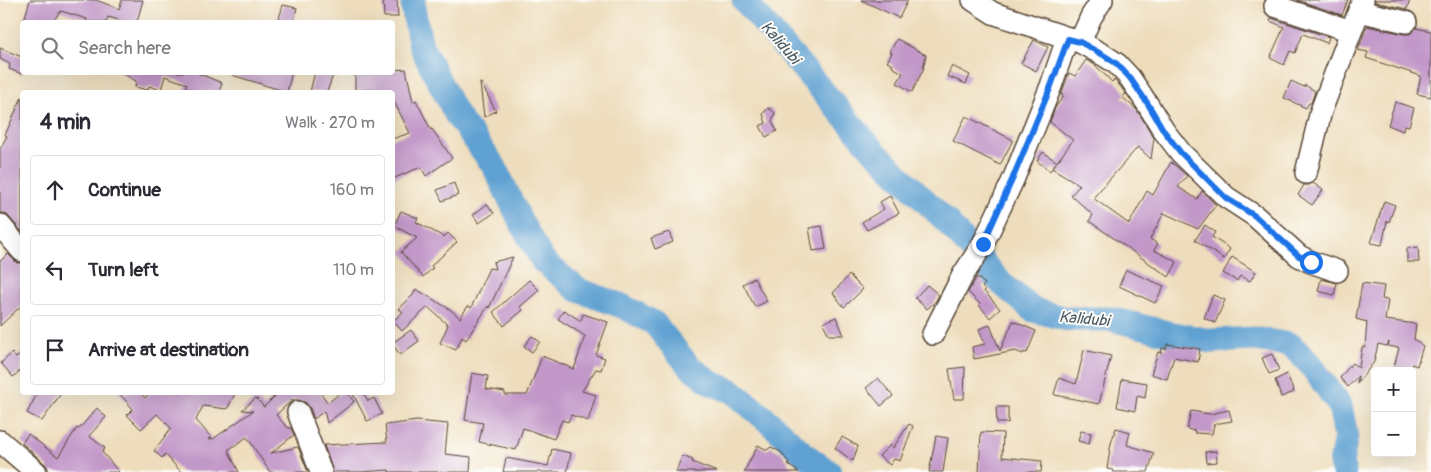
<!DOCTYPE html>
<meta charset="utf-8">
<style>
body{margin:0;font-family:Pangolin,sans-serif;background:#f7f7f7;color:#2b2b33}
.controls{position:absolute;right:15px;bottom:15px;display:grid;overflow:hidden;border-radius:5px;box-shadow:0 5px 20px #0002}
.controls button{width:45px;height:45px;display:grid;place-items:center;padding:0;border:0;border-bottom:1px solid #e1e1e2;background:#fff;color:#2b2b33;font:25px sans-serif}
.stop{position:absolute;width:15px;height:15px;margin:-11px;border:4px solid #1a73e8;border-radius:50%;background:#fff}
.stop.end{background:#1a73e8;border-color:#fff;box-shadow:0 1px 5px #0008}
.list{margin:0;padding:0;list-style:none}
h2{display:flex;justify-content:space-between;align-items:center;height:65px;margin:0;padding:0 20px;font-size:21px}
h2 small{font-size:16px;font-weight:400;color:#7c7c81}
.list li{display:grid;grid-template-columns:32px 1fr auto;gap:15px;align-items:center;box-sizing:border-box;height:70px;margin:0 10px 10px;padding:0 10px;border:1px solid #e1e1e2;border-radius:5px}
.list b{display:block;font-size:19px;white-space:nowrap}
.list em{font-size:16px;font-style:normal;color:#7c7c81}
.icon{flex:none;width:28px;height:28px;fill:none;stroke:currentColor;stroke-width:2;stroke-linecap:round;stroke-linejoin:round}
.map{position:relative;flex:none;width:1431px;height:472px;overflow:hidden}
.search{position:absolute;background:#fff;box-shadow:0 5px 20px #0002;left:20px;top:20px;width:375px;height:55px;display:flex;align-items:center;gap:12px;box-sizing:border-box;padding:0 18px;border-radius:5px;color:#7c7c81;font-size:19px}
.panel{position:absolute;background:#fff;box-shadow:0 5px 20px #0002;left:20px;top:90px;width:375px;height:305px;border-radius:5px}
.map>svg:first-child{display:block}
</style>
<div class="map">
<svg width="1431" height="472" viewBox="0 0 1431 472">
<rect width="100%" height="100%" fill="#fdfcf7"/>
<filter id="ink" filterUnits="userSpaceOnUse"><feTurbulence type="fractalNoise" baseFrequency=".02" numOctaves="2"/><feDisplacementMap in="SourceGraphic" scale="10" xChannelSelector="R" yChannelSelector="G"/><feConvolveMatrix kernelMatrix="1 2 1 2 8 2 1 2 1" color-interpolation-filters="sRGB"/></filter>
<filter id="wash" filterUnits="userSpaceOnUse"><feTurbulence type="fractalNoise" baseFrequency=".0096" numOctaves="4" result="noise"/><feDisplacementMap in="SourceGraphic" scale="20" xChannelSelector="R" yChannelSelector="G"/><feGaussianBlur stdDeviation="1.12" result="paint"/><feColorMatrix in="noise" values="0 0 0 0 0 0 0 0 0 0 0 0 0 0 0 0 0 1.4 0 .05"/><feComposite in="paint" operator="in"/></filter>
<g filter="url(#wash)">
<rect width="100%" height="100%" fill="#eeddbc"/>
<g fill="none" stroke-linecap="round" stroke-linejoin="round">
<g stroke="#5ea1d2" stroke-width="25">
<path d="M413,0v8l8,38 36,70 37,50 27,56 22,39 35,29 44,16 32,17 34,42 23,18 21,8 37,31 36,33 24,17"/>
<path d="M744,0l131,152 71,69 56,63 31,26 34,9h44l57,14 43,8 44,-2 36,6 19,19 30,42 6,30 -5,28 3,8"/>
</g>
</g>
<g id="blocks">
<g fill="#c298c9">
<path d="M30,0h66l23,9 3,-9h21l-6,22h-11l-18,-5 -2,5h-20l1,-3 -26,-8 -9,11h-19l-9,-2z"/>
<path d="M383,0h14l1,17h-14z"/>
<path d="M861,0h47l-9,18z"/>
<path d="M1297,0h51l-6,15z"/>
<path d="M1375,0h35l-3,9 -32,-7z"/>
<path d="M283,5l14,3 -4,14h-15z"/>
<path d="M1271,18l58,19 -2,6 -24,-9 -8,19 -5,-2 -6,14 -14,-7 14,-31 -14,-6z"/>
<path d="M1367,26l37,8h6l6,-6 15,3v66l-14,-3 4,-18 -55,-18 2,-6 -10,-2z"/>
<path d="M897,39l29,16 -3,13h1l-12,24 -15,-9 6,-10 -11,-6 1,-2 -6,-3 5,-9 -2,-1z"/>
<path d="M1034,40l14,7 -12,24 -15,-8z"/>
<path d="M0,48l22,9v17l-13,-5 1,-5 -10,-5z"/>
<path d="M1086,60l9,5 17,17 2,-2 6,6 6,8 -4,3 15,13 17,28 -3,21 -13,-12 -45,51 36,26 18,-33 6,4 18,-33 16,14 -9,11 19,12 5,-8 14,14 -18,24 -34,-16 -14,26 8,5 -4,6 23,12 -8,15 -80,-56 4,-6 -22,-20 9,-10 -28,-17 4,-5 -6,8 -13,-10 6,-9 14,10 16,-22 -23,-18 5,-14 9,-12 -3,-1 8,-22 6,3z"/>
<path d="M952,66l18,9 -4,9 -19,-8z"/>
<path d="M406,69l7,33 3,-2 15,30 1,-1 20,29 -26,18 -5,-9 -29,12v-40l18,-6 -18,-35v-6h-14v-2h-23v-18h37v-2z"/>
<path d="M120,72h75l27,11 -3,9h-35l3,-8 -22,-8 -4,14 -12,-4 -1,4 -13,-3 1,-6z"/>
<path d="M232,72h60l-5,20 -55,-17z"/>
<path d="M315,72h19l-7,20h-17z"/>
<path d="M1291,81l13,6 1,-2 10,6 -4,12h-2l-3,5 -22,-10z"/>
<path d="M480,83h1l15,28 -12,6z"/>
<path d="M22,97v135l-13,-15 -4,-4h-5v-64l7,-13 -2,-1z"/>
<path d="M1395,102l19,6 -5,18 -5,-1 -1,6 -15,-6z"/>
<path d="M769,108l6,5 -3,8 5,10 -11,6 -6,-11 6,-3 -3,-9 2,-3z"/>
<path d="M966,116l47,24 -13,25 -47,-24z"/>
<path d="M454,183l4,12 -16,6 -5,-11z"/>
<path d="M1313,183l10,7 -11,15 -14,-10 6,-10h5z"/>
<path d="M890,196l9,17 -32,17 -5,-8 22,-13 -4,-7z"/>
<path d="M1384,201l11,4 -6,17 -2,-1 -5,24 -11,-2z"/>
<path d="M487,204l7,9 -15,10 -6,-8z"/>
<path d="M401,211l17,7 -2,4 28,15 4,-4 9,9 -26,24 2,2 -10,9 -22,-25 16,-14 -23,-12z"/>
<path d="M1205,225l10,7 -3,5 18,12 -6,10 -29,-19z"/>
<path d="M822,226l4,23 -13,2 -4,-23z"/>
<path d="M669,232l4,10 -18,7 -4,-11z"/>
<path d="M1418,247l1,15h-12v-14z"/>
<path d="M8,254l9,9h5v42l-22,21v-65z"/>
<path d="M513,257l-24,51 -1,-2 -22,34 -4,-3 -6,13 -16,-7 8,-18 -20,-18 -26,24 -9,-10 10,-9 -4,-3 14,-14 3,-6 35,21 9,8 8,-12 3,2 18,-40 6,1 -2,-7z"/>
<path d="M1232,257l24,15 -6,9 -10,-5 -3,5 -14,-8z"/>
<path d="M1126,270l38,16 -9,17 -36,-17z"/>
<path d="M849,275l14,14 -12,12 -7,6 -11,-14z"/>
<path d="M977,277l8,7 -3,3 3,3 -1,1 16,18 -10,9 -11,-13 1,-1 -12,-12z"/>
<path d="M754,278l13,23 -12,6 -12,-23z"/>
<path d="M1321,279l16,4 -3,12 -16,-4z"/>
<path d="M529,280l10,10 -19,17 3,3 -19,16 -11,-14z"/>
<path d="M1362,283l22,3 -2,13 6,1 -3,20 31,4 -2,15 9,7 -6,20 -5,-2 -4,7h-3l-11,-4 5,-19 -11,-2 1,-4 -2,4 -9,-2 -4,18 -17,22 1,-8 -10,11 -8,-9 12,-15 7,5 3,-21h3l2,-25 -11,-3z"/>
<path d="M927,285l12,10 -4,7 -8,7 -12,-11z"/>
<path d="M1213,295l12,5 -10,23 -11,-5z"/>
<path d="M564,310l17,11 2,-7 25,8 -12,33 9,3 -4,12 -5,-1 -14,22 14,4 -8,26 -17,-6 -3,7 -6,-2 -8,19 -31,-11 -7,22 -37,-8 4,-19 -18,-3 7,-47 16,3 -2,13 19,3v3h22l15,-39 32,13 11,-33 -27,-17z"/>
<path d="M836,317l8,18h-15l-6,-12z"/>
<path d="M1013,321l23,10 -9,22 -3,-1 -1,2 -8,-3 -41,8 -2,-12 13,-3 -6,-15 11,-4 10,26z"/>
<path d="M411,330l8,11 -19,14 -8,-12z"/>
<path d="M532,336l8,6 -8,10 -8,-6z"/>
<path d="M1167,344l33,5 -2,13 -24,-5 -7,22 -16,-5 7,-22 3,1 1,-5 4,1z"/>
<path d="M1084,350l27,6 -12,48 -44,-9 -1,-1 5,-16 17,6z"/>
<path d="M12,353l4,5 6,-5v16l-9,8 -12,-14z"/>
<path d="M1272,354l7,16 -10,4 -7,-16z"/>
<path d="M965,367l-1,32h-10l-5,-30z"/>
<path d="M1287,374l7,18 -13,5 -6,-17z"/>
<path d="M878,378l15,18 -12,10 -15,-18z"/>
<path d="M1122,379l25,4 -2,15 -8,-2 -2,15 -18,-4z"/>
<path d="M38,392h24l-20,29 -15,-8z"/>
<path d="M118,392h22l5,6 5,-6h86l-9,17 -24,-3 -7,14 15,17 -2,3 3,-2 1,1 40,-28 -11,-1 14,-12 8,9 15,-15h41l8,11 13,-11h6l7,10 -27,21 -3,-12 -10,8 -4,-11 -4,-5 -7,-3h-7l-16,15 12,13h3l3,7 -23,18 27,-6 10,25h-38l-23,-35 -19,13 11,22h-58l-16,-18 -3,4 -8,-7 17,-23 -14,-14 -16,15 -14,-14 6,-6z"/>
<path d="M352,392h11l5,9 6,-3 8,16 -15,7z"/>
<path d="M996,407h12v16h-11z"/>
<path d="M97,408l9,9 -17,19 16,12 -3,4 17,20h-71v-5l-4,-4 -22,-20 6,-9 30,23 19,-29 2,1z"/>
<path d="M1229,410l3,11 -18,3 -2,10 -17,-1v-2l-8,-2 4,-18 19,3z"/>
<path d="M417,421l31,3 -3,30 26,3 -1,15h-81v-2l-28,2h-28l-9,-27 63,-3 -2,-17z"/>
<path d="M909,424l4,2 -13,35 -6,-2 -4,6 -11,-9 11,-11 3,3z"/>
<path d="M1116,428l14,4 -3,13 27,8 -6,19h-35v-2l-6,-1 4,-26z"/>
<path d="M1081,431l10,2 -2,11 -11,-3z"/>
<path d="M981,432l22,1 -1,24 40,4 -1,11h-62z"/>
<path d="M936,436l12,2 -5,34h-14z"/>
<path d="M842,437l16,9 -5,15 -18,-13z"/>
<path d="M758,445l9,5 4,-3 10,5 8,11 -1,2 11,7h-55z"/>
<path d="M552,449l19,4 -4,19h-64l3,-14 42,8z"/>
<path d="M1216,451l1,11 -11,1 -1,-11z"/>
<path d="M682,456l11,4 -1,2 25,10h-41z"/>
</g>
</g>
</g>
<g filter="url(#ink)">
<use href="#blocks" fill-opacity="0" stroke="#564536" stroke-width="1"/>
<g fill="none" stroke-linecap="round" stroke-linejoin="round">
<g stroke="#564536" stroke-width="24">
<g id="minor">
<path d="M973,0l20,13 87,29 11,-25 11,-17"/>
<path d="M1275,6l76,25"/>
<path d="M1359,11l47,11"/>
<path d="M1080,42l25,14 12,8 13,14 18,27 16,26 17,22 45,44 29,19 44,40 12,6 26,9"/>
<path d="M1306,173l15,-62 42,-111"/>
<path d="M0,225l22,26"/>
<path d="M933,334l30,-59 20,-31 30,-64 38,-94 16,-47"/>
<path d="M298,412l23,60"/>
<path d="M0,441l36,31"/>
</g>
</g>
<use href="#minor" stroke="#fff" stroke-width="21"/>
</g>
</g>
<g fill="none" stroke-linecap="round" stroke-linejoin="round" filter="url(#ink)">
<path stroke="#1a73e8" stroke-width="6" d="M983,244l29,-64 39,-94 17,-47 12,3 25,14 12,8 13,14 18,26 16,27 17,22 45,45 29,18 44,40 12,6"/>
</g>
<g text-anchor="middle" stroke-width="4" stroke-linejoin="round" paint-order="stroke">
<g font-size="16" font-style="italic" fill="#495a66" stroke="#fdfcf7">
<text transform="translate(781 42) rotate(49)" y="6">Kalidubi</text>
<text transform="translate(1084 318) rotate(5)" y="6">Kalidubi</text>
</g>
</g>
</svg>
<div class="controls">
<button>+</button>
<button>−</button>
</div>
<div class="stop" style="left:1311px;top:262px"></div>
<div class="stop end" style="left:983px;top:244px"></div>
<div class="search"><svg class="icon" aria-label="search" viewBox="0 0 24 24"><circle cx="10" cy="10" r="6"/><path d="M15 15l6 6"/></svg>Search here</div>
<section class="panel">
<h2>4 min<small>Walk · 270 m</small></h2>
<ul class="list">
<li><svg class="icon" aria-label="ahead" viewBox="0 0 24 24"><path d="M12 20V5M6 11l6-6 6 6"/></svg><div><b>Continue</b></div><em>160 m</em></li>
<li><svg class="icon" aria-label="left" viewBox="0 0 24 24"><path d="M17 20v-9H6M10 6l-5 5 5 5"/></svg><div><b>Turn left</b></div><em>110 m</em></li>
<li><svg class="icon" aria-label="arrive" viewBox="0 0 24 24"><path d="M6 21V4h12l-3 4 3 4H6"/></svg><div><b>Arrive at destination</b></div></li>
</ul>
</section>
</div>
